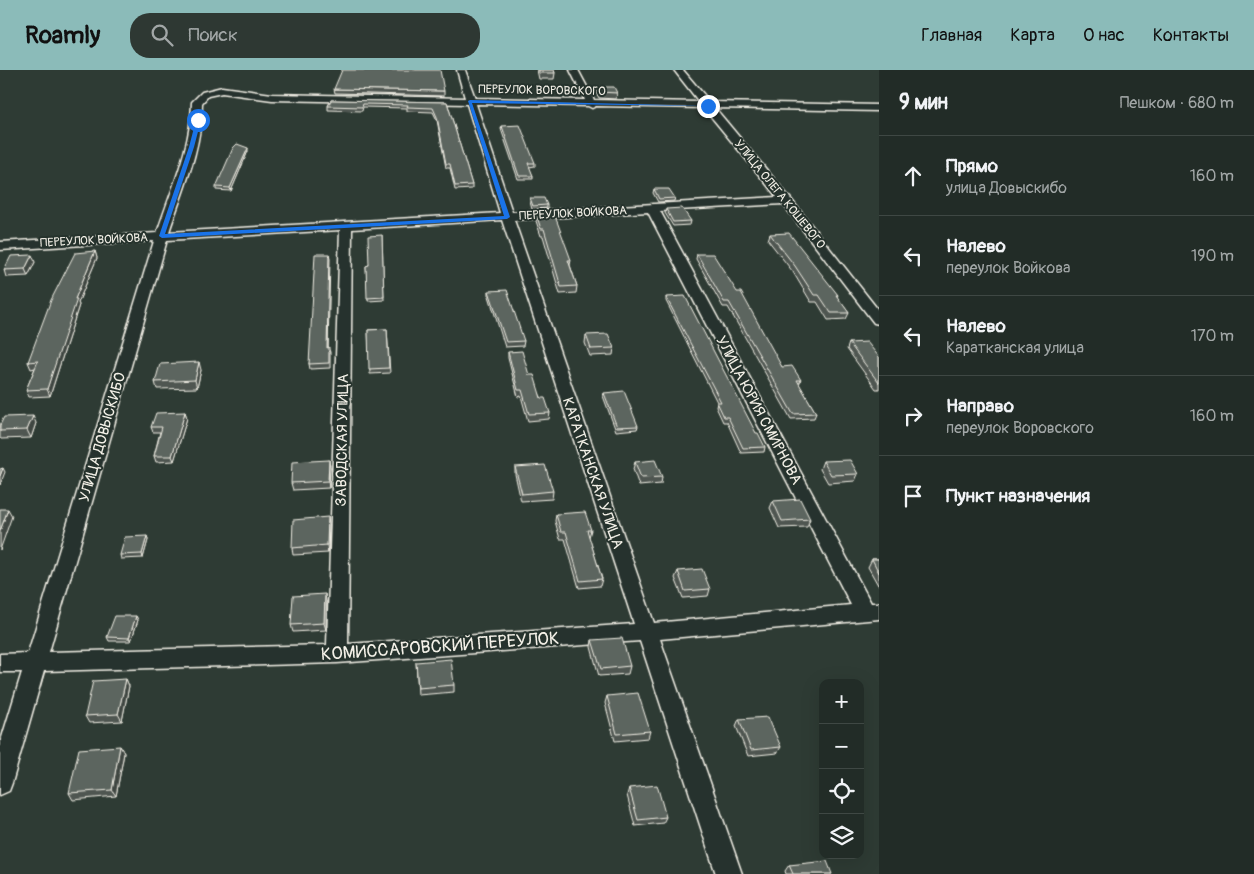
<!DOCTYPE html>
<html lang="ru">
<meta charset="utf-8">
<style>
body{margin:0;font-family:Pangolin,sans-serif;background:#2e3833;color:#f1f3f6}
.controls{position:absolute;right:15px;bottom:15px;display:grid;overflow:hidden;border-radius:10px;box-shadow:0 5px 20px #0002}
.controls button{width:45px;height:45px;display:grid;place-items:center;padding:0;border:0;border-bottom:1px solid #3f4844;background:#222c27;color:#f1f3f6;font:25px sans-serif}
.stop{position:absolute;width:15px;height:15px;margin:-11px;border:4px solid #1a73e8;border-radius:50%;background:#fff}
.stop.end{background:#1a73e8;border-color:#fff;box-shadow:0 1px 5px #0008}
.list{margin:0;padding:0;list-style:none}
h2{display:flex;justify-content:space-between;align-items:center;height:65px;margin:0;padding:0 20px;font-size:21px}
h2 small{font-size:16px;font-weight:400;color:#a2a7a7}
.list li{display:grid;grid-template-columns:32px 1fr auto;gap:15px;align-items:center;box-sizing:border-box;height:80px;padding:0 20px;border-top:1px solid #3f4844}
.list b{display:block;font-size:19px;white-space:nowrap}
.list p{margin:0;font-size:16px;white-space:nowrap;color:#a2a7a7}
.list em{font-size:16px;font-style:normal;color:#a2a7a7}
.icon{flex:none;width:28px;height:28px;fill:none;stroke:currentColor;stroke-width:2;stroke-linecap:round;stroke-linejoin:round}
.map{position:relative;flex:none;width:879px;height:804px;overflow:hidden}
header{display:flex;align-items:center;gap:30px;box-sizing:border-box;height:70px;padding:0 25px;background:#8bbbb9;color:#111}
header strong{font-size:24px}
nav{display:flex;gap:28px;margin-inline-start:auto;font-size:18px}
.search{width:350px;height:45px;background:#2e3833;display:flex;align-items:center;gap:12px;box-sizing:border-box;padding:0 18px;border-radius:20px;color:#a2a7a7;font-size:19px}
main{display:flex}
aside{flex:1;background:#222c27}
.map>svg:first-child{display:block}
</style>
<header>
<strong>Roamly</strong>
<div class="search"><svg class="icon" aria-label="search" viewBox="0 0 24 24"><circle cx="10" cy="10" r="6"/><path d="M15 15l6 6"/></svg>Поиск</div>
<nav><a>Главная</a><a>Карта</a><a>О нас</a><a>Контакты</a></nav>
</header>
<main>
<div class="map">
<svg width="879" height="804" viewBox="0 0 879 804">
<rect width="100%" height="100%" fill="#2e3b34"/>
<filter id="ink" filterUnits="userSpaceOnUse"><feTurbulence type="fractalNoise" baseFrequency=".02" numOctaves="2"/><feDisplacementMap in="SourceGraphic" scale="10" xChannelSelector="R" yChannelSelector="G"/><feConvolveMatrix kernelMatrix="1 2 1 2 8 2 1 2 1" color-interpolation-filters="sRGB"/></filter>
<g filter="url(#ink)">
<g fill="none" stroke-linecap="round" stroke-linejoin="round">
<g stroke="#f4f1e8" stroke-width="3">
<path id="minor" d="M457,0h8l10,28 110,2 -15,-30h8l16,30 105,2 -25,-32h9l27,32 169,3v6l-164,-3 75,90 89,113v13l-5,-1 -91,-119 -123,7 211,392h8v16l-219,20 82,235h-26l-76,-233 -303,22 -293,8 -32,112 -3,8 -9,4v-51l22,-72h-22v-18l28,-1 126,-412 -154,9v-8l157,-9c14,-43 34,-85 35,-131l10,-10 20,-5 50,7 193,4zM222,23l50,7 195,4 33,109 -331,19c14,-42 33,-84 33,-129l6,-7zM476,34l112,2 4,2 4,-2 108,2 73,89 -265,15zM648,142l203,393 -197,18 -140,-403zM502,150l132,404 -286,20 4,-415zM340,160l-13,415 -278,7 118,-412z"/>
</g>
<use href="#minor" fill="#26332d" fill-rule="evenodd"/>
</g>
<g fill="#4f5751" stroke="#f4f1e8">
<path d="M537,0h17l1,3 -1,6h-15z"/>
<path d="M597,17l20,6 -1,6 -17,-1 -3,-5z"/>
<path d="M334,19l110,2v5l-109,-3z"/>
<path d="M331,30l116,2 25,83v4l-17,1 -5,-22h-4l-9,-48 -4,-8 -26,-1v-3l-44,-1 -1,4 -34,-1v-4z"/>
<path d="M502,56l33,37v3l-6,1 4,9v3h-15l-17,-50z"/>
<path d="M248,81l-17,40 -15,-1v-3z"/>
<path d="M654,119l21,9 -1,3 -16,1 -5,-9z"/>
<path d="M530,128l17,7v3l-15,1 -2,-7z"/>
<path d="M666,139l25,12 -1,4 -17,1 -8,-13z"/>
<path d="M536,144l35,46 -1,5 7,21 -1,7 -16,1 -17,-58h-2l-5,-15z"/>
<path d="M770,164l68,61 -1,2 12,16 -3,6 -18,1 -11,-18h-6l-18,-30 -25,-32z"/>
<path d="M382,165l2,65 -16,1 -2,-35 3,-1z"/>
<path d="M95,181l2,7 -19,45 1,2 -29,91 -21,1 -3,-7 9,-22 -4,1 -3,-7z"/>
<path d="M329,184l-1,94 2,4v16l-20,1 -1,-5z"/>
<path d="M697,184l85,113 19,13 -2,4 17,29 -2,5 -23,1 -63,-112h-5l-27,-48z"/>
<path d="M35,192l-7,14 -22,1 -2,-7z"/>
<path d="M489,221l35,50 -1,5 -18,1 -16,-51z"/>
<path d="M666,227l99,150 -1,5 -23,1 -14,-31h-4l-7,-15 1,-5 -51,-101z"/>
<path d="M387,259l3,44 -20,1 -2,-44z"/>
<path d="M586,265l28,13 -1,7 -23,1 -5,-13z"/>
<path d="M849,273l30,14v32h-3l-29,-40z"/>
<path d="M508,282l21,23 21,38 -1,6 -21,2 -7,-25 -3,1 -10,-39z"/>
<path d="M201,300l-4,18 -40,1 -2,-7z"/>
<path d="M604,323l34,33 -1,3 -21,2 -13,-35z"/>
<path d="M185,342l2,6 -13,43 -18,1 -2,-6 6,-24h-7l-2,-5z"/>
<path d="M36,353l-5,15 -30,1 -1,-1v-13z"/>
<path d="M329,390l1,7 -1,21 -36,2 -2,-7z"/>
<path d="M823,391l35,13 -3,7 -27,2 -8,-14z"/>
<path d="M635,392l27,15 -1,7 -22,2 -6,-17z"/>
<path d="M515,397l38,24 -1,8 -31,2 -6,-27z"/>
<path d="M773,431l37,18 -3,8 -28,1 -9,-20z"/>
<path d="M556,444l35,16 -2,7 13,42 -2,7 -21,2 -14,-49h-5l-5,-18z"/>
<path d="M329,455l-1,28 -35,2 -1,-7z"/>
<path d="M147,466l1,4 -5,18 -22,1 -1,-4z"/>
<path d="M872,489h7v26h-1l-10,-18z"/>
<path d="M678,501l32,18 -2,7 -25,2 -8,-20z"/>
<path d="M326,531v29l-33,2 -2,-7z"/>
<path d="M136,546l2,4 -7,21h-22l-2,-4z"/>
<path d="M592,570l38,26 -2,8 -29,2 -8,-29z"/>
<path d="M416,592l38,23v7l-36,3z"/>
<path d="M126,609l3,7 -7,35 -33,2 -4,-7z"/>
<path d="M607,626l43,35 -2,7 -33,3 -10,-38z"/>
<path d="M739,649l42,28 -4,6 -29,3 -12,-30z"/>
<path d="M120,676l4,7 -8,43 -43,4 -4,-7z"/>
<path d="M629,718l37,29 -3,6 -28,3 -8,-31z"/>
<path d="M789,795l43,9h-46l-1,-3z"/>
</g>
<g fill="#404742" stroke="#f4f1e8">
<path d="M248,78v3l-17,40 -1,-3z"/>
<path d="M95,181l2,7 -19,45 1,2 -29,91 -3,-7 28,-90z"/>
<path d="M329,184l1,4 -2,94 -1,-4z"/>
<path d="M32,185l3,7 -7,14 -3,-7z"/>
<path d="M199,292l2,8 -4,18 -2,-8z"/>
<path d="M185,342l2,6 -13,43 -2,-5z"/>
<path d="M33,346l3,7 -5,15 -4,-8z"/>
<path d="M329,390l1,7 -1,21 -1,-7z"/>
<path d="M3,398l2,4 -5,13v-9z"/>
<path d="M8,439l4,7 -12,34v-19z"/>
<path d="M328,447l1,8 -1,28 -1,-8z"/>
<path d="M147,466l1,4 -5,18 -1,-4z"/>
<path d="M325,524l1,7v29l-2,-7z"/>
<path d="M136,546l2,4 -7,21 -2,-3z"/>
<path d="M126,609l3,7 -7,35 -4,-7z"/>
<path d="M120,676l4,7 -8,43 -4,-6z"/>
</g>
<g fill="#5c655e" stroke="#f4f1e8">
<path d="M342,0h98l4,21 -110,-2z"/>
<path d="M539,0h15l1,3h-16z"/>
<path d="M597,17h17l3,6 -18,-1z"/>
<path d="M331,30l116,2 25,83 -17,1 -5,-22h-4l-9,-47 -4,-9 -26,-1 1,-2 -45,-1 -1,3 -34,-1z"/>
<path d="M520,55l15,38h-7l5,13h-14l-17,-50z"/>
<path d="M237,74l11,4 -18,40 -14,-1 17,-39z"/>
<path d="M654,119h15l6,9 -16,1z"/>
<path d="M530,128h14l3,7 -14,1z"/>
<path d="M682,138l9,13 -18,1 -7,-13z"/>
<path d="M552,143l3,3 16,44h-3l9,26 -16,1 -17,-58h-3l-5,-15z"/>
<path d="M789,163l49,62h-2l13,18h-18l-12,-18h-5l-19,-29 -25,-32z"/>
<path d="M382,165l2,62 -17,1 -1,-32 3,-1 -1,-29z"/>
<path d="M95,181l-20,48h2l-30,90 -21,1 12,-29 -10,1 23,-62 24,-47z"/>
<path d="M315,184h14l-2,94 2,-1v16l-20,1z"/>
<path d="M697,184h16l24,38h4l41,75 10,-1 9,14h-4l19,33 -23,1 -64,-112h-5z"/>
<path d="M32,185l-7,14 -21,1 7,-14z"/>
<path d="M507,220l17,51 -18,1 -17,-51z"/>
<path d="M685,226l71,137h2l7,14 -22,1 -15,-31h-4l-7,-15h4l-55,-105z"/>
<path d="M387,259l2,39 -20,1 -1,-39z"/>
<path d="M608,264l6,14 -23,1 -5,-14z"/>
<path d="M867,272l12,15v26l-30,-40z"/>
<path d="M522,281l7,24h5l7,23h4l5,15 -21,1 -7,-24h-4l-10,-38z"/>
<path d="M199,292l-4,18 -40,2 5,-18z"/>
<path d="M624,321l14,35 -21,1 -13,-34z"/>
<path d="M185,342l-13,44h-18l8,-29h-11l5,-14z"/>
<path d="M33,346l-6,14 -27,1v-6l4,-8z"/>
<path d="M329,390l-1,21 -37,2 1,-21z"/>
<path d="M655,390l7,17 -21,1 -6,-16z"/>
<path d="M850,390l8,14 -27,1 -8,-14z"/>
<path d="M545,395l8,26 -31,3 -7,-27z"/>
<path d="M3,398l-3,8v-7z"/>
<path d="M800,429l10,20 -28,2 -9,-20z"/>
<path d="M0,439h8l-8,22z"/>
<path d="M585,442l6,18h-4l15,49 -22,2 -14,-49h-5l-5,-18z"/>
<path d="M328,447l-1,28 -35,3 1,-28z"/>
<path d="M147,466l-5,18 -22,1 5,-18z"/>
<path d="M872,489h7v14z"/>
<path d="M702,499l8,20 -25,2 -7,-20z"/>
<path d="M325,524l-1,29 -33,2 2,-29z"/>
<path d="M115,546h21l-7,22 -22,-1z"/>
<path d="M622,568l8,28 -29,3 -9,-29z"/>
<path d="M451,589l3,26 -36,3 -2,-26z"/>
<path d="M126,609l-8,35 -33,2 8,-35z"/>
<path d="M638,623l12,38 -33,3 -10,-38z"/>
<path d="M768,647l13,30 -30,3 -12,-31z"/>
<path d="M120,676l-8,44 -43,3 10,-44z"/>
<path d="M657,715l9,32 -28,3 -9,-32z"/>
<path d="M827,791l5,13h-39l-4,-9z"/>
</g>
</g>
<path fill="#1a73e8" d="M470,30l240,6 -238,-3 38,114 -3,2 -345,19 -3,-2 30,-89 7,-27 2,-1 3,1 -7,27 -29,87 339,-18 -36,-115z"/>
<g text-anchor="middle" stroke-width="4" stroke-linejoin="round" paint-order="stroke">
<g font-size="12" fill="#f4f1e8" stroke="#26332d">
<text transform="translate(542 20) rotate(1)" y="4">ПЕРЕУЛОК ВОРОВСКОГО</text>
<text transform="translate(780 124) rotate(51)" y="4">УЛИЦА ОЛЕГА КОШЕВОГО</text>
<text transform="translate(573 143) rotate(-3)" y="4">ПЕРЕУЛОК ВОЙКОВА</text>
<text transform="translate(94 170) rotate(-3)" y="4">ПЕРЕУЛОК ВОЙКОВА</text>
</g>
<g font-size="15" fill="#f4f1e8" stroke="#26332d">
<text transform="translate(759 340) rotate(62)" y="5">УЛИЦА ЮРИЯ СМИРНОВА</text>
<text transform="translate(102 367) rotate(-74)" y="5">УЛИЦА ДОВЫСКИБО</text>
<text transform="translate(342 370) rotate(-89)" y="5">ЗАВОДСКАЯ УЛИЦА</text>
<text transform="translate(593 403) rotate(71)" y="5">КАРАТКАНСКАЯ УЛИЦА</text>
</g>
<g font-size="18" fill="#f4f1e8" stroke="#26332d">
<text transform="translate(440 576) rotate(-4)" y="6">КОМИССАРОВСКИЙ ПЕРЕУЛОК</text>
</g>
</g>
</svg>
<div class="controls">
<button>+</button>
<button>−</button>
<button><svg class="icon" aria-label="locate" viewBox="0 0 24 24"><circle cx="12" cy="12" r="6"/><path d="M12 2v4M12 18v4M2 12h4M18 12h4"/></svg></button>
<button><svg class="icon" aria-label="layers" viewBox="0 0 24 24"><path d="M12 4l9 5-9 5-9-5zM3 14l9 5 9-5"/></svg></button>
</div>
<div class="stop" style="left:198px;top:50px"></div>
<div class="stop end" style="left:708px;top:36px"></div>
</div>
<aside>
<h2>9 мин<small>Пешком · 680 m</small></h2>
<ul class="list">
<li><svg class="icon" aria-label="ahead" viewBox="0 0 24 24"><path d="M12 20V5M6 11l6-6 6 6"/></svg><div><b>Прямо</b><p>улица Довыскибо</p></div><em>160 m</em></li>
<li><svg class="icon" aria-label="left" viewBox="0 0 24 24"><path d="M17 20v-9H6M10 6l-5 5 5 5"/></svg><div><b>Налево</b><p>переулок Войкова</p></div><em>190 m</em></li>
<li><svg class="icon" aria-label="left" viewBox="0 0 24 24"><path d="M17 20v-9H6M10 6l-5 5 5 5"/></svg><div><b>Налево</b><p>Каратканская улица</p></div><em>170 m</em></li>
<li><svg class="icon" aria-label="right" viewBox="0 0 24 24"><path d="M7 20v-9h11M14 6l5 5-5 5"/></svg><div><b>Направо</b><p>переулок Воровского</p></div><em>160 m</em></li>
<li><svg class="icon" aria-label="arrive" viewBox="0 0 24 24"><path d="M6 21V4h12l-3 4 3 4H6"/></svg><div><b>Пункт назначения</b></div></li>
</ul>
</aside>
</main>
